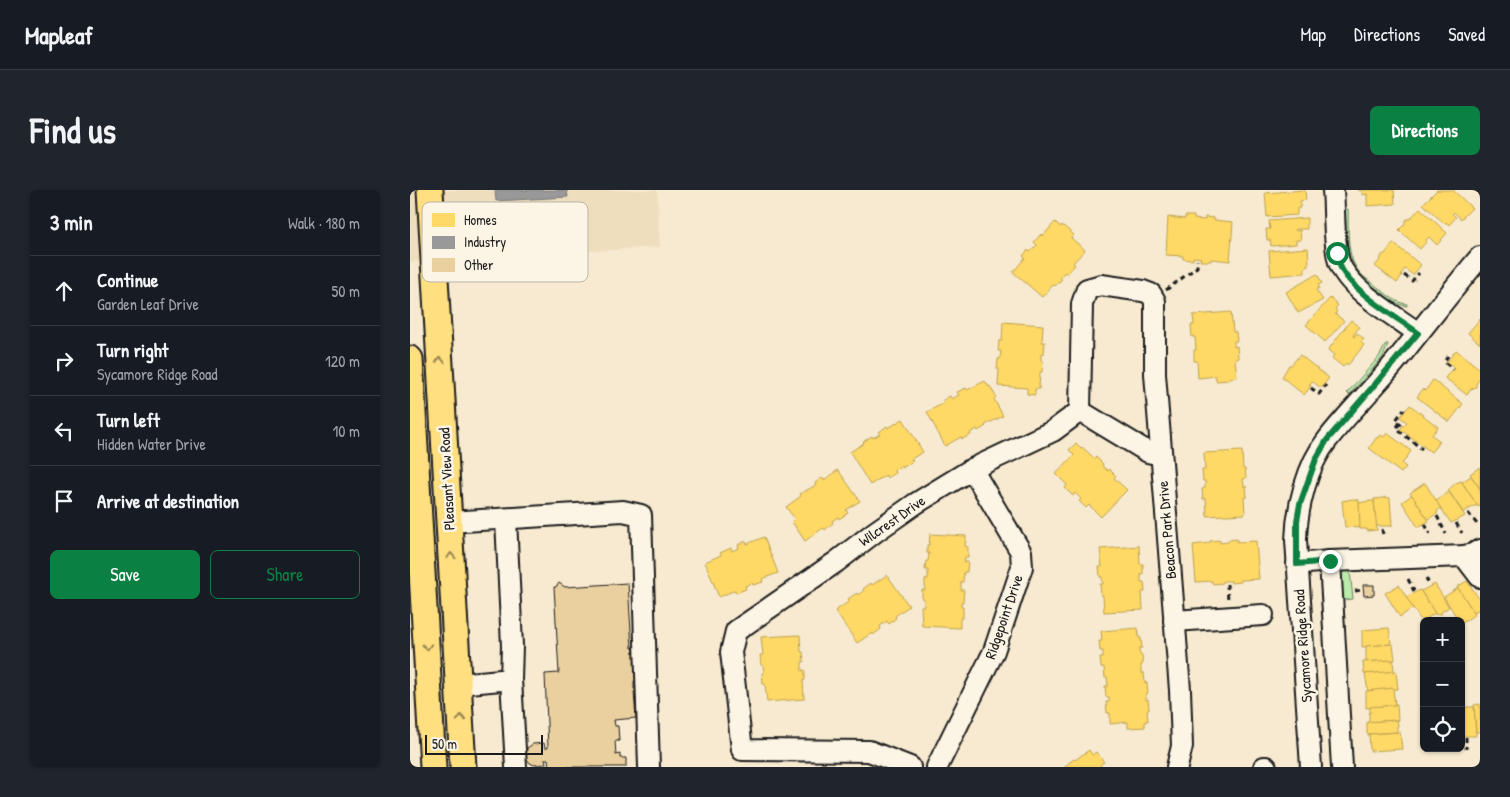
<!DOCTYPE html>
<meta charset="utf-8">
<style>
body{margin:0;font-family:"Patrick Hand",sans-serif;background:#20242c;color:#f1f3f6}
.controls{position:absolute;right:15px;bottom:15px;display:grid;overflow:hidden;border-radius:8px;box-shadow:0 1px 4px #0004}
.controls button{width:45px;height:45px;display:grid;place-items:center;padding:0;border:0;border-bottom:1px solid #363941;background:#171b24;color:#f1f3f6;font:25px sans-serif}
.scale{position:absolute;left:15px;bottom:12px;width:118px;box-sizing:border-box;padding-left:5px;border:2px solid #1c1c1c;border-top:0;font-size:14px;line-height:18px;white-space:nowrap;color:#1c1c1c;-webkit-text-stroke:4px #fcf5e5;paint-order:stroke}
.stop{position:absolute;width:15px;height:15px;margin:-11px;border:4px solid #0b8043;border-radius:50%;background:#fff}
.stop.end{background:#0b8043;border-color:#fff;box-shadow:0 1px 5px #0008}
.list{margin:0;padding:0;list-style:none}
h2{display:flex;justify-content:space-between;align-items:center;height:65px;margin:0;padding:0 20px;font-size:21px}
h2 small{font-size:16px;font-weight:400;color:#9ea1a6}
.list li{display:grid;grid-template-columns:32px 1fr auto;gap:15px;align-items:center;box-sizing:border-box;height:70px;padding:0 20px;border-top:1px solid #363941}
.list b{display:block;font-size:19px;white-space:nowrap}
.list p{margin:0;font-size:16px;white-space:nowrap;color:#9ea1a6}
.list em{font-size:16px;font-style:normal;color:#9ea1a6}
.actions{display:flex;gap:10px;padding:15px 20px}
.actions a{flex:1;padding:11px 0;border:1px solid #0b8043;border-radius:8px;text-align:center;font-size:18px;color:#0b8043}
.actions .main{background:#0b8043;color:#fff}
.icon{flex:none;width:28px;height:28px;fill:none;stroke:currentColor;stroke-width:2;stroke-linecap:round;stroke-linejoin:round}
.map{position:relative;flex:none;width:1070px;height:577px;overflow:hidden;border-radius:8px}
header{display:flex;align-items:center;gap:30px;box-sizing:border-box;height:70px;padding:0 25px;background:#171b24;border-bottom:1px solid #363941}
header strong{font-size:24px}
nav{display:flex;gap:28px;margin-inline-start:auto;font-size:18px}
.intro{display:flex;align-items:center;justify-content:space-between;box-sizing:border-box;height:120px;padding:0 30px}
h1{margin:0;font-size:35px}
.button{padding:12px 22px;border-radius:8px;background:#0b8043;color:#fff;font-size:18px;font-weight:700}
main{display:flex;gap:30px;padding:0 30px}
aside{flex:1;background:#171b24;border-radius:8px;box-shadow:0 1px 4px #0004}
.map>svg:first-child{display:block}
</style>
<header>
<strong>Mapleaf</strong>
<nav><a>Map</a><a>Directions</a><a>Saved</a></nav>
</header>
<div class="intro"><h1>Find us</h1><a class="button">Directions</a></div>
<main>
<aside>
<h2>3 min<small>Walk · 180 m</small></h2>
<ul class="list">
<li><svg class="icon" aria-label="ahead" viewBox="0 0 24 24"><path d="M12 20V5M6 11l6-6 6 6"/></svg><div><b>Continue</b><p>Garden Leaf Drive</p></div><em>50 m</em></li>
<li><svg class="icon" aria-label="right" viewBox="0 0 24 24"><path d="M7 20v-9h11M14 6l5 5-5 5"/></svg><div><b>Turn right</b><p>Sycamore Ridge Road</p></div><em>120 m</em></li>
<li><svg class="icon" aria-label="left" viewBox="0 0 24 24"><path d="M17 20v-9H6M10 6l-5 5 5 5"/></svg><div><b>Turn left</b><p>Hidden Water Drive</p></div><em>10 m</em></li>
<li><svg class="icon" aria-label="arrive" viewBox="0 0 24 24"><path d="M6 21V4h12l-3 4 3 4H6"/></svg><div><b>Arrive at destination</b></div></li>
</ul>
<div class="actions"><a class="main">Save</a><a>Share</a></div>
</aside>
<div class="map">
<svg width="1070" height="577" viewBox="0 0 1070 577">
<rect width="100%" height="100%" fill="#f7ead0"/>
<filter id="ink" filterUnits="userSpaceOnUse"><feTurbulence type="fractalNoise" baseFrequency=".02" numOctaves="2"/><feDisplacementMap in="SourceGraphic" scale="10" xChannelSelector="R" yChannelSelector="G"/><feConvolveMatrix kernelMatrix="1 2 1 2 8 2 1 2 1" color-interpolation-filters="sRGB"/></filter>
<g filter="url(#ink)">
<path fill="#efdebe" d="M0,0h247l3,57 -250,15z"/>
<g fill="#bbecac" stroke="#6c8464">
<path d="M935,19h3c1,21 -3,48 13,65 5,5 13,10 19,15 8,6 16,14 27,15v2c-11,-1 -19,-8 -27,-15 -7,-5 -16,-10 -21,-17 -15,-18 -12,-44 -14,-65z"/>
<path d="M976,154h2l-5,13 -34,38 -2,-2 32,-36z"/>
<path d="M929,379h10l1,2 3,28 -11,1z"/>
</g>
<g fill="#ffd966" stroke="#bba050">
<path d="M895,0l1,10 -6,1v7h-3v7l-30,2 -2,-24z"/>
<path d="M948,0h36l1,14 -28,2v-12l-5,1v-5z"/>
<path d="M1027,0h16l19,18 -11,11 -7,-7 -2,2 4,3 -7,8 -3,-3 -1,2 -22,-20z"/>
<path d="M1010,18l27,25 -10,12 -8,-8 -3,3 1,1 -7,8 -21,-19 6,-6v-2l2,-3h3z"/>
<path d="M775,26h9v3l11,1v-3l9,1v2l19,2 -3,39 -19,-2v2h-11l1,-3 -8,-1v3l-10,-1v-3l-17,-1 2,-38 17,2z"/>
<path d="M897,28v11h-12l1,2 4,-1v2l1,8h-5v4l-25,2 -1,-6h-3l-1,-11h4l-1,-8z"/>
<path d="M645,32l6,5 1,-2 12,10 -3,3 14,12 -12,13 2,2 -8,9 -2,-2 -5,5 2,2 -7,7 -2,-1 -11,12 -29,-25 12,-14 -2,-2 5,-6 2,2 7,-7 -3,-3 7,-8 2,2z"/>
<path d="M983,53l28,22 -8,10 -8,-6 -4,5 1,1 -5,8 -22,-17 5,-6 2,-5 3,-1z"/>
<path d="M898,58l1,16h-2l1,3h-3v6l-34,3 -2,-25z"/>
<path d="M907,84l5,9 -4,2 1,3 -3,2 7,10 -25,13 -12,-21z"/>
<path d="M920,108l8,7 -3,4 2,2 -2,3 9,7 -19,21 -19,-17z"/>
<path d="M821,122l2,20h3l1,9h-3v6l3,-1 1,12 -3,1 2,18 -8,1v2l-13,1v-5l-18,2 -1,-17h-3v-11h2l-1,-13h-3l-1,-12h3l-1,-10z"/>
<path d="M1070,129v25l-12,-11z"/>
<path d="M941,130l8,7 -6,9 1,1 3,-4 7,6 -3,3 3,3 -16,20 -2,-2 -3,4 -11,-9 2,-3 -6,-5z"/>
<path d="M593,132l40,3 -1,17h3l-1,12h-3v6l2,1 -1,11h-2l-1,17h-4v6l-8,-1v-6l-29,-2 1,-17h-2l1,-10h2l1,-8h-3l1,-10h3z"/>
<path d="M1046,160l24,19v9l-4,6v3l-5,2 -4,6 -22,-17 6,-8 2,1 2,-3 -8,-6z"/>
<path d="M890,165l29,23 -8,10 -9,-7 -3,4 2,1 -7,9 -22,-18 7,-12h2z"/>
<path d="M1023,190l30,24 -14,18 -32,-25 6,-8 2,2z"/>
<path d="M575,191l4,6 1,-1 6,11 -2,2 9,17 -18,9 1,1 -8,5 -1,-2 -7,4 1,2 -9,4 -1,-2 -16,9 -18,-34 17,-9 -1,-3 7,-4 2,3 7,-4 -2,-3 9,-4 1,2z"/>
<path d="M1000,215l28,22 -6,8 8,6 -9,11 -31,-23 7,-7 -7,-5z"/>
<path d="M493,229l20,33 -12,7 2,2 -11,7 -1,-2 -7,4 1,3 -8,5 -1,-3 -16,10 -20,-33 14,-9 -1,-1 9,-6 1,2 7,-4 -1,-2 8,-6 1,2z"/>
<path d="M977,243l24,18 -9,13 4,3 -5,6 -32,-25 8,-11 2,1 2,-3 3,2z"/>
<path d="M666,253l5,5 1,-1 12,11 2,-1 7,7 -1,2 6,5 1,-2 7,7 -2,2 13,12 -26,27 -12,-12 -3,3 -7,-7 2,-2 -6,-6 -2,3 -8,-8 2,-3 -11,-11 18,-19 -5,-5z"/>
<path d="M832,261l1,18h2l1,9 -3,1 1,8 2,-1 1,11h-3l1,17 -38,2 -1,-17h-3l-1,-10 3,-1v-7h-2l-1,-11h3l-1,-17z"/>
<path d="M1070,277v22l-10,-15z"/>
<path d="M428,280l22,31 -14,9 2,3 -9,6 -1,-2 -6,4 1,2 -8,7 -2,-2 -18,13 -13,-19 3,-3 -9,-12 15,-11 -1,-2 16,-9 -1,-2 7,-5 2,2z"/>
<path d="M1061,286l9,13v17l-2,1 -16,-25z"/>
<path d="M1051,291l16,24 -14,7 -15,-22 8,-7z"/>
<path d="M1015,293l16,25 -4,3 1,2 -11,7 -17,-27z"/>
<path d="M1039,302l16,24 -14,7 -15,-22z"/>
<path d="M1002,305l17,26 -11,6 -16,-25z"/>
<path d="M974,307l6,1 2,28h-16l-2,-27 10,-1z"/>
<path d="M943,309l6,1 2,28 -16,-1 -3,-26z"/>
<path d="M959,311h5l3,29 -10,1v-2h-7l-1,-26z"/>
<path d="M520,344l36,2 -1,10 3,1v10h-3l-1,5h4l-1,10h-3l-1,10h-2v8h3l-1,12h-2v5h2v11h-3v10l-38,-2 -1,-20h3v-7h-2v-9h3v-11h3v-9h-3l1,-9h2l1,-8h-2v-8h2z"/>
<path d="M354,347l14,36 -16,6 1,3 -10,3 -1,-2 -7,3 1,3 -10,4 -1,-3 -16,7 -14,-35 16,-7 -1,-2 11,-5 1,3 7,-3 -1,-3 8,-4 1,3z"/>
<path d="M827,349v3l19,-1 3,38 -18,1v2l-10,1v-2h-8v2l-10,1 -1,-3 -16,1 -3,-37 17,-2v-2l10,-1v3l8,-1v-2z"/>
<path d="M729,356l1,18h3v10h-2v8h3l1,10h-3l1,18 -39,2 -1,-17h-2l-1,-11h3l-1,-7h-2l-1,-10h3l-2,-18z"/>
<path d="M477,385l22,31 -14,10 1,2 -7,6 -2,-3 -7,5 1,3 -8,6 -1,-2 -15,10 -22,-32 15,-10 -2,-2 9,-6 1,2 6,-5 -1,-1 8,-6 1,2z"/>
<path d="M1057,391l13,19v9l-6,3 -17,-25z"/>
<path d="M1025,394l14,23 -8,5 1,1 -2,2 -1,-2 -3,2 -15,-24z"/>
<path d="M989,395l14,23 -13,9 -15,-24z"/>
<path d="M1048,398l17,26 -14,10v-3h-2l-15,-24z"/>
<path d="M1010,400l15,23 -13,9 -16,-25z"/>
<path d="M728,438l1,10h2l1,10h-3l1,7h2l1,9 -2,1v8h3l1,10h2l1,10 -2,1v6l2,-1 1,11h-2l1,11h-3v6l-17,1v-6l-18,2v-11h-3l-1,-11h3v-5h-3l-1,-11h3l-1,-9 -2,1 -1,-11h-3l-1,-9h3v-7h-3l-1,-10h3l-1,-10z"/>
<path d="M979,438l2,14 -1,2 -28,3v-17z"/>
<path d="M390,445l1,17h2l1,10h-2v9l3,-1v10h-2l1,19 -37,3 -2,-18h-2l-1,-11h2l-1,-8h-2l-1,-10h3l-2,-18z"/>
<path d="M983,454l2,16 -29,2v-16z"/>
<path d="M983,470l1,12 -30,2 -1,-12z"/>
<path d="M986,481l2,18 -30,2 -3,-17z"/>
<path d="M983,498l2,17 -29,3v-17z"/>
<path d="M985,514h2l1,16 -29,2v-9h1v-6l25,-2z"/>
<path d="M1070,514v28h-4l-2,-27z"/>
<path d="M1059,517h5l2,29h-15v-28z"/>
<path d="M987,530l1,6h-1v6l-30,2v-12z"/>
<path d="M990,542l2,17 -32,2 -1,-17z"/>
<path d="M679,560l3,5 4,-3 8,10 -4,3 1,2h-36v-1l9,-7 1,1z"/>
</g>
<path fill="#999" stroke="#747474" d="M85,0h72l1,7 -72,4z"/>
<g fill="#ebd09f" stroke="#1c1c1c">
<path d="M149,393l6,4 63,-4 4,65h2v3l-2,1h7l2,29h-7v8h2v2l-2,1 2,26 -22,2 1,6h3l1,15h-4l1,14 4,-1v4h6v9h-77l-1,-8h-3l1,5 -12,1 -4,-2 -4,-5 1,-10 6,-4 11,-1 1,5h3l-3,-74 14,-1 -5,-86h2z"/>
<path d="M953,395h11v10l-10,1z"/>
</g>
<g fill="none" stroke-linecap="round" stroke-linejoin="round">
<g stroke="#1c1c1c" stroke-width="24">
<g id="minor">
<path d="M923,0c2,22 0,52 6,72 9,27 56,54 79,71"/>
<path d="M670,221l2,-107 5,-15 14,-4 42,6 8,3 4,7v73l25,316 2,56 -5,21"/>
<path d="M96,329l6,127 -1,33"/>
<path d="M39,332l174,-11 18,4 8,252"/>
<path d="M1054,366l16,21"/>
<path d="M920,371l12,206"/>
<path d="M887,374l33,-3 134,-5 9,-2 7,-4"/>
<path d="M764,431l89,-6"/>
<path d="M49,494l52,-5 5,88"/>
<path d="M500,577l-41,-16 -127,-1 -11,-98 5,-21 100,-69 39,-30 40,-28 57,-35 81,-38 27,-20 68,41 13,3"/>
<path d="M527,577l57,-116 28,-84 -1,-15 -49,-83"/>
<path d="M854,577h2"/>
<path d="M901,577l-15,-227c1,-33 11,-75 32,-101 21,-27 46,-51 68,-78 28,-34 55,-70 84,-104"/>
</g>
</g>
<g stroke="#1c1c1c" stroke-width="29">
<g id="major">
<path d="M20,0l33,577"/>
<path d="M0,169l23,408"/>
</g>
</g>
<g stroke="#1c1c1c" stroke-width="3" stroke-dasharray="5 4" stroke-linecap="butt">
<path d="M994,85l8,6 7,-8"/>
<path d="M756,100l31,-23v-7"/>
<path d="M1038,166l-4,6 9,7"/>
<path d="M901,198l8,6 7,-9"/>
<path d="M990,233l-3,4 1,3 24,19"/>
<path d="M992,235l-6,-5 8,-11"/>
<path d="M1058,323l9,11"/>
<path d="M1027,326l9,18"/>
<path d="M1046,333l6,10"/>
<path d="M1015,334l5,10"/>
<path d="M972,339l1,6"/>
<path d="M1016,388l4,8"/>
<path d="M998,389l6,12"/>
<path d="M817,394l1,17"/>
<path d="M945,401l8,-1"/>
<path d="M1056,547v12"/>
</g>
<use href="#minor" stroke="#fcf5e5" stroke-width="20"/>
<use href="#major" stroke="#ffdf80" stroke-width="25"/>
</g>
<defs><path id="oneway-chevron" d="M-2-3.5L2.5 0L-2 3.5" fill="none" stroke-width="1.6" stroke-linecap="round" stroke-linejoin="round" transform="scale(1.25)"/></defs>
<g stroke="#998753">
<use href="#oneway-chevron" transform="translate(30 170) rotate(-93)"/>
<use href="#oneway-chevron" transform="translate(41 366) rotate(-93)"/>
<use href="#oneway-chevron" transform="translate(17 457) rotate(87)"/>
<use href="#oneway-chevron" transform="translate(51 528) rotate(-93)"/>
</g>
</g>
<g fill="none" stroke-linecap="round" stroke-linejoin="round" filter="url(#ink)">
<path stroke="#0b8043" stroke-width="6" d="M920,371l-33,3v-43l3,-17 16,-45 11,-19 68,-79 23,-28c-22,-16 -66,-42 -77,-65 -2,-5 -3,-10 -4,-15"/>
</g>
<g text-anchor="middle" stroke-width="5" stroke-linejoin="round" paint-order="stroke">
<g font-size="15" fill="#1c1c1c" stroke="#fcf5e5">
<text transform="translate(37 289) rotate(-93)" y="5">Pleasant View Road</text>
<text transform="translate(482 331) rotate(-35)" y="5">Wilcrest Drive</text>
<text transform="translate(757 340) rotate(-95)" y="5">Beacon Park Drive</text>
<text transform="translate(594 427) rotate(-71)" y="5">Ridgepoint Drive</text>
<text transform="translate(893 456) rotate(-94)" y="5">Sycamore Ridge Road</text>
</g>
</g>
<rect x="12" y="12" width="166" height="80" rx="8" fill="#fcf5e5" stroke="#b9b4a9" stroke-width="1"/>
<rect x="22" y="23" width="23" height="14" fill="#ffd966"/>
<rect x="22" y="46" width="23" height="13" fill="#999"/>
<rect x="22" y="68" width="23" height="14" fill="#ebd09f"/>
<g font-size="14" fill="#1c1c1c">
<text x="54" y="35">Homes</text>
<text x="54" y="57">Industry</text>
<text x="54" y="80">Other</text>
</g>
</svg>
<div class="controls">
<button>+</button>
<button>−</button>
<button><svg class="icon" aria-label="locate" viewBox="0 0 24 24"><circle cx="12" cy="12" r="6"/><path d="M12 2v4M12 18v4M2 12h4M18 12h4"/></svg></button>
</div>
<div class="scale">50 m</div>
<div class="stop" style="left:927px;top:63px"></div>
<div class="stop end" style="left:920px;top:371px"></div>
</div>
</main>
